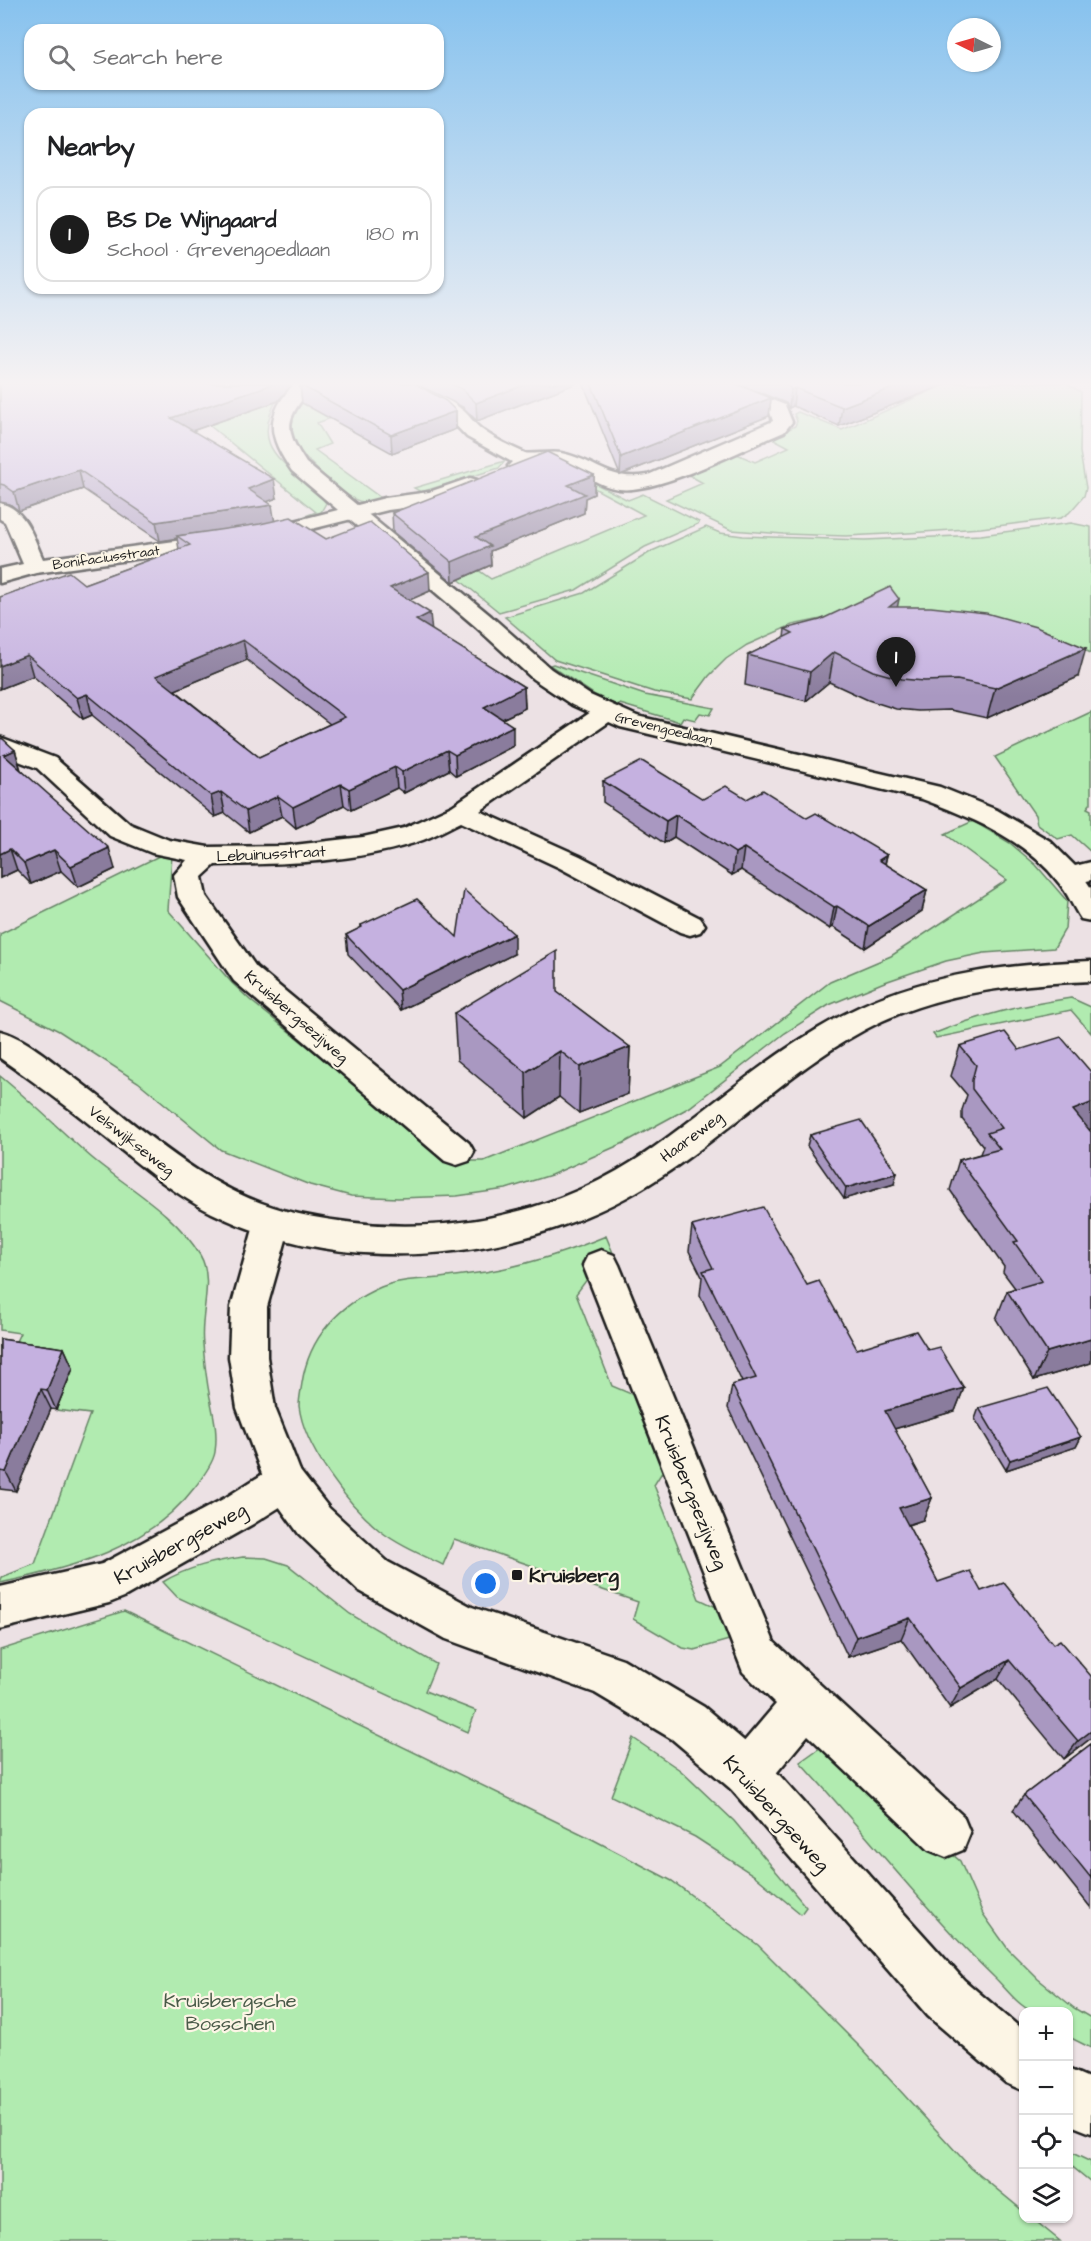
<!DOCTYPE html>
<meta charset="utf-8">
<style>
body{margin:0;font-family:"Architects Daughter",sans-serif;background:#f6f6f6;color:#202124}
.controls{position:absolute;right:18px;bottom:18px;display:grid;overflow:hidden;border-radius:12px;box-shadow:0 2px 4px #0004}
.controls button{width:54px;height:54px;display:grid;place-items:center;padding:0;border:0;border-bottom:2px solid #e0e0e0;background:#fff;color:#202124;font:30px sans-serif}
.compass{position:absolute;left:947px;top:18px;width:54px;height:54px;border-radius:50%;background:#fff;box-shadow:0 2px 4px #0004;rotate:275deg}
.you{position:absolute;left:486px;top:1584px;width:21px;height:21px;margin:-15px;border:4px solid #fff;border-radius:50%;background:#1a73e8;box-shadow:0 0 0 9px #1a73e833}
.badge{display:grid;place-items:center;width:39px;height:39px;border-radius:50%;background:#1c1c1c;color:#fff;font-size:20px;font-weight:700}
.pin{position:absolute;translate:-50% -50px;filter:drop-shadow(0 2px 3px #0008)}
.pin::after{content:'';position:absolute;top:32px;width:21px;height:18px;background:inherit;clip-path:polygon(0 0,100% 0,50% 100%)}
.list{margin:0;padding:0;list-style:none}
h2{display:flex;justify-content:space-between;align-items:center;height:78px;margin:0;padding:0 24px;font-size:26px}
h2 small{font-size:20px;font-weight:400;color:#757577}
.list li{display:grid;grid-template-columns:39px 1fr auto;gap:18px;align-items:center;box-sizing:border-box;height:96px;margin:0 12px 12px;padding:0 12px;border:2px solid #e0e0e0;border-radius:18px}
.list b{display:block;font-size:22px;white-space:nowrap}
.list p{margin:0;font-size:20px;white-space:nowrap;color:#757577}
.list em{font-size:20px;font-style:normal;color:#757577}
.icon{flex:none;width:33px;height:33px;fill:none;stroke:currentColor;stroke-width:2;stroke-linecap:round;stroke-linejoin:round}
.map{position:relative;flex:none;width:1091px;height:2241px;overflow:hidden}
.search{position:absolute;background:#fff;box-shadow:0 2px 4px #0004;left:24px;top:24px;width:420px;height:66px;display:flex;align-items:center;gap:15px;box-sizing:border-box;padding:0 21px;border-radius:18px;color:#757577;font-size:22px}
.panel{position:absolute;background:#fff;box-shadow:0 2px 4px #0004;left:24px;top:108px;width:420px;height:186px;border-radius:18px}
.map>svg:first-child{display:block}
</style>
<div class="map">
<svg width="1091" height="2241" viewBox="0 0 1091 2241">
<rect width="100%" height="100%" fill="#ece1e4"/>
<filter id="ink" filterUnits="userSpaceOnUse"><feTurbulence type="fractalNoise" baseFrequency=".0167" numOctaves="2"/><feDisplacementMap in="SourceGraphic" scale="12" xChannelSelector="R" yChannelSelector="G"/><feConvolveMatrix kernelMatrix="1 2 1 2 8 2 1 2 1" color-interpolation-filters="sRGB"/></filter>
<g filter="url(#ink)">
<g fill="#b1ebb0" stroke="#668466" stroke-width="1.5">
<path d="M949,383h117l15,9 -1,60 6,36 -2,8 -15,17 -8,5 -80,10 -73,5 -62,3 -63,-2 -52,-4 -65,-31 37,-16 -16,-9 50,-20 18,8 34,-15 -17,-9 23,-12 2,-5 -3,-7 4,-2 44,18z"/>
<path d="M280,394c-38,62 17,70 46,109l-5,9 -19,8 -2,-2 16,-6 -112,-91z"/>
<path d="M401,394l-84,29 13,21 -15,6 66,48c-6,2 -11,5 -18,4 -17,-2 -63,-46 -69,-62 -5,-14 0,-30 8,-41z"/>
<path d="M505,461l-6,7 -78,24 -7,-4z"/>
<path d="M584,478l44,22 15,-6 56,28 -1,2 -53,23 -69,43 -77,22 -91,-74 67,30 16,11 153,-64 -65,-35z"/>
<path d="M1071,523l20,4v126l-40,-18 -196,-23 -63,13 -45,20 -21,14 -17,17 -17,23 -38,-7 -99,-32 -50,-43 79,-24 68,-42 54,-24 14,6 23,3 122,4 116,-5z"/>
<path d="M553,664l92,31 69,13 -4,7 -10,-2 -5,7 -12,-3 -3,5 -60,-18 -4,1 -21,-10 -45,-30z"/>
<path d="M1091,712v91l-4,5 4,2v42l-19,-17 -14,4 -21,-15 -2,-9 -40,-58z"/>
<path d="M973,821l37,22 26,22 31,36 -2,28 -11,19 -70,5 -38,8 -64,22 -53,22 -44,28 -95,74 -66,36 -73,32 -45,14 -49,7 -59,2 -47,-2 -41,-11 -89,-35 -83,-68 -79,-51 -59,-30v-67l161,-79h11l-4,55 64,73 18,17 200,161h34l236,-94 110,-85 61,-26 116,-76 -62,-46z"/>
<path d="M1071,998l20,9v26l-20,-23 -135,28 -3,-4c49,-20 86,-28 138,-36z"/>
<path d="M0,1076c32,26 61,55 92,82 36,30 83,55 108,97 15,25 -1,61 3,89 1,12 2,24 4,36 3,25 12,46 8,72 -2,12 -13,26 -20,35 -46,61 -123,81 -195,96l2,-6 33,-13 55,-150 -34,-4 17,-41 -66,-9 13,-27 -20,-3z"/>
<path d="M606,1236l7,17 -31,9 6,16 -12,16 36,92 24,10 30,70 -12,19 45,114 26,12 11,27 -42,12 -11,-2 -50,-29 5,-17 -184,-63 -11,26c-21,-10 -45,-20 -64,-35 -32,-27 -75,-82 -80,-124 0,-7 2,-16 3,-23 7,-46 37,-78 79,-96 19,-8 39,-7 59,-9 15,-2 30,-4 45,-6 42,-7 82,-20 121,-36z"/>
<path d="M243,1557l23,1 22,7 62,49 86,50 -11,27 51,20 -8,21 -291,-135 -14,-15c24,-15 53,-21 80,-25z"/>
<path d="M124,1611l466,227 82,43 86,64 103,103 110,120 52,43 1,7 9,1 27,22h-1060v-591z"/>
<path d="M633,1738l47,32 54,51 72,86 -5,7 -46,-38 -60,-39 -84,-41z"/>
<path d="M824,1745l136,116 23,53 25,35 30,30 36,29 17,10v30l-22,-11 -1,-25c-10,-1 -27,3 -36,-1 -14,-5 -27,-24 -38,-34 -69,-67 -128,-144 -194,-215z"/>
<path d="M1068,2151l23,11v20l-22,-18z"/>
</g>
<g fill="none" stroke-linecap="round" stroke-linejoin="round">
<g stroke="#1c1c1c" stroke-width="5">
<g id="street">
<path d="M700,383h29l56,22 7,17 -8,10c-39,16 -126,62 -165,57 -23,-3 -41,-21 -64,-25 -17,-3 -28,10 -44,6l-3,-4 4,-4 -45,-25 -19,-20 -37,-20 -2,-4 2,-4c15,-3 39,11 50,20 8,5 12,14 20,20 12,9 30,18 44,24 5,2 26,-2 36,0 36,7 46,29 87,22l125,-54 -3,-9 -67,-25z"/>
<path d="M470,478l7,2 3,4 -3,4 -44,16 -45,6 -125,31 -227,32 -36,10v-14l23,-5 -18,-42 -5,-3v-16c26,6 33,34 43,56l220,-30 122,-31 44,-6z"/>
<path d="M606,706l9,2 3,5 -3,5 -135,93 100,45 120,62 5,7 -5,7 -10,3 -10,-3 -120,-64 -99,-46c-13,6 -25,13 -38,18 -65,23 -139,24 -208,25l-13,12 4,19 50,71 213,176 5,9 -5,9 -12,4 -12,-4 -211,-180 -56,-84 -4,-22 13,-15 -35,-7 -42,-17 -73,-68 -37,-14v-17l55,21 75,66 39,16 39,7 77,-1 78,-9 41,-9 48,-22 145,-98z"/>
<path d="M1091,862v18l-22,5 -10,-3 -4,-6 4,-6z"/>
<path d="M601,1250l13,5 5,10 155,377 189,174 7,17 -7,17 -17,7 -17,-7 -121,-115 -45,54 -16,7 -16,-7 -7,-16 7,-16 45,-53 -33,-32 -160,-407 5,-10z"/>
<path d="M285,1464l14,5 6,13 -6,13 -46,29 -129,73 -15,6 -109,26v-42l102,-23 123,-66 46,-29z"/>
</g>
</g>
<g stroke="#1c1c1c" stroke-width="5">
<g id="secondary">
<path d="M295,383h19c-24,34 -35,40 -8,80l185,153 60,53 39,26 47,21 303,71 57,23 53,31 29,29 12,18v33l-10,-2c-8,-12 -13,-25 -22,-36 -33,-44 -87,-65 -137,-84l-302,-72 -48,-22 -39,-26 -58,-53 -183,-155c-24,-35 -28,-55 3,-88z"/>
<path d="M273,1208l12,4 6,10 -24,85v50l8,51 13,32 12,31 29,37 59,54 84,45 151,52 81,48 59,50 201,223 60,51v60l-18,-8 -78,-67 -197,-227 -59,-50 -77,-46 -149,-54 -88,-49 -59,-56 -28,-39 -6,-13 -28,-74 -8,-51 2,-50 24,-85 6,-10z"/>
<path d="M1068,2069l23,10v54l-23,-9z"/>
</g>
</g>
<g stroke="#1c1c1c" stroke-width="5">
<path id="primary" d="M1091,961v20c-71,3 -143,10 -209,40 -82,39 -145,106 -220,155 -128,85 -309,106 -450,37 -42,-21 -78,-53 -114,-82 -32,-26 -65,-50 -98,-73v-27c26,7 50,29 72,45 72,53 136,119 227,138 124,27 250,8 354,-66 68,-48 130,-106 206,-141 73,-34 153,-43 232,-46z"/>
</g>
<use href="#street" fill="#fcf5e5" fill-rule="evenodd"/>
<use href="#secondary" fill="#fcf5e5" fill-rule="evenodd"/>
<use href="#primary" fill="#fcf5e5" fill-rule="evenodd"/>
</g>
<g fill="#a998c1" stroke="#1c1c1c" stroke-width="1.5" fill-rule="evenodd">
<path d="M0,383h293l-15,18 -86,30 85,67 -10,3 8,20 51,18 104,52 -21,9 22,30 93,57 1,21 -23,11 11,27 -57,30 -7,-6 -45,23 -7,-5 -46,22 -7,-5 -48,23 -14,-12 -33,16 -24,-19 -10,4 -123,-102 -9,4 -50,-43 -33,13 84,-105 95,-35 -2,-11 -17,3 -77,-52 -64,22 -9,-7 -10,-2zM247,660l83,64 -71,33 -84,-67z"/>
<path d="M415,383h162l-100,38 -14,-14z"/>
<path d="M583,383h151l37,15 -2,18 -149,59z"/>
<path d="M736,383h213l-110,43 -46,-20 -4,2 -3,-5z"/>
<path d="M300,385l156,26v18l-64,24 -90,-50z"/>
<path d="M594,475v19l-9,4 -1,15 -94,38 1,14 -38,17 -60,-50 -1,-19z"/>
<path d="M897,607l181,70 -91,41 -37,-8 -32,1 -22,-2 -28,-9 -39,-18 -23,19 -61,-16 3,-30 36,-17 1,-9z"/>
<path d="M0,738l15,12 6,20 94,99 -37,18 -17,-16 -30,13 -14,-14 -17,8z"/>
<path d="M603,781l100,18h44l60,19 80,37 -2,9 42,26 -5,21 -57,37 -32,-21 -3,2 -89,-59 -9,5 -58,-38 -10,6 -61,-41z"/>
<path d="M361,925l96,12 57,17 -113,56 -53,-56 -2,-19 15,-7z"/>
<path d="M557,992l73,55 -2,47 -49,19 -20,-16 -32,21 -70,-58 -3,-47z"/>
<path d="M960,1046l59,4 72,82v231l-57,17 -38,-61 11,-28 8,-3 -12,-16 1,-5 -54,-77 9,-30 21,-6 3,-8 -21,-27v-9l5,-15 -16,-19z"/>
<path d="M810,1135l84,49 -50,15 -37,-53z"/>
<path d="M692,1226l115,59 50,64 71,1 36,38 -9,23 -61,18 38,69 -9,22 -15,5 30,57 43,9 110,147 -27,21 -66,-80 -48,29 -49,-69 -53,18 -120,-249 4,-23 10,-3 -42,-87 2,-18 -13,-26z"/>
<path d="M0,1339l64,9 9,20 -17,42 -5,-1 -35,82 -16,-2z"/>
<path d="M979,1408l102,29 -5,10 -70,23 -31,-51z"/>
<path d="M1091,1744v164l-78,-98 11,-15z"/>
</g>
<g fill="#8a7c9d" stroke="#1c1c1c" stroke-width="1.5">
<path d="M276,383h17l-15,18 -104,36 -3,-19z"/>
<path d="M529,383h48l-100,38 -1,-18z"/>
<path d="M906,383h43l-110,43 3,-19z"/>
<path d="M795,388l-2,18 -4,2 2,-18z"/>
<path d="M771,398l-2,18 -149,59 1,-18z"/>
<path d="M456,411v18l-64,24 -1,-18z"/>
<path d="M79,470l4,19 -64,22 -5,-19z"/>
<path d="M594,475v19l-9,4 -1,15 -94,38 1,14 -38,17 -1,-20 24,-25 92,-52z"/>
<path d="M274,479l3,19 -26,10 -3,-19z"/>
<path d="M272,505l3,19 -98,12v2l-17,3 -4,-19z"/>
<path d="M429,572l1,19 -38,17 -2,-20z"/>
<path d="M899,599l-6,29 -4,-21z"/>
<path d="M430,613l2,20 -16,-13z"/>
<path d="M243,640l4,20 -86,36 -5,-20z"/>
<path d="M1086,648l-8,29 -91,41 8,-30z"/>
<path d="M834,652l-5,30 -23,19 4,-29z"/>
<path d="M27,655l6,21 -33,13v-23z"/>
<path d="M524,687l1,21 -40,19 -1,-20z"/>
<path d="M87,694l5,21 -9,4 -6,-21z"/>
<path d="M513,726v20l-57,30 -1,-21z"/>
<path d="M15,750l6,21 -17,-16z"/>
<path d="M447,750l2,20 -45,23 -2,-21z"/>
<path d="M395,767l2,21 -46,22 -2,-21z"/>
<path d="M341,784l3,21 -48,23 -3,-21z"/>
<path d="M221,792l4,21 -10,4 -4,-21z"/>
<path d="M278,796l4,20 -33,16 -3,-21z"/>
<path d="M676,815l-2,22 -10,6 2,-22z"/>
<path d="M109,848l6,21 -37,18 -7,-21z"/>
<path d="M744,848l-3,22 -9,5 3,-22z"/>
<path d="M10,849l7,21 -17,8v-24z"/>
<path d="M54,850l7,21 -30,13 -7,-21z"/>
<path d="M887,855l-5,22 -3,-17z"/>
<path d="M927,890l-5,21 -57,37 4,-22z"/>
<path d="M837,906l-4,21 -3,2 4,-22z"/>
<path d="M514,934v20l-113,56 -2,-20z"/>
<path d="M630,1047l-2,47 -49,19 1,-46z"/>
<path d="M560,1051l-1,46 -32,21 -1,-46z"/>
<path d="M1091,1103v26l-30,11 12,-30z"/>
<path d="M897,1173l-3,11 -50,15 2,-11z"/>
<path d="M1091,1339v24l-57,17 13,-28z"/>
<path d="M64,1348l9,20 -17,42 -9,-20z"/>
<path d="M964,1388l-9,23 -78,23 8,-23z"/>
<path d="M41,1389l10,20 -35,82 -10,-19z"/>
<path d="M1081,1437l-5,10 -70,23 4,-10z"/>
<path d="M932,1498l-9,22 -32,10 8,-22z"/>
<path d="M910,1618l-9,21 -53,18 8,-20z"/>
<path d="M1009,1660l-11,19 -48,29 11,-20z"/>
<path d="M1091,1731v7l-27,21 14,-18z"/>
</g>
<g fill="#c5b1e0" stroke="#1c1c1c" stroke-width="1.5" fill-rule="evenodd">
<path d="M0,383h276l-105,35 103,61 -26,10 24,16 -116,17 -77,-52 -65,22 -10,-7 -4,-1z"/>
<path d="M302,383h112l32,18 10,10 -65,24 -91,-50z"/>
<path d="M450,383h79l-53,20 -14,-14z"/>
<path d="M591,383h143l37,15 -150,59z"/>
<path d="M783,383h123l-64,24 -47,-19 -4,2 -3,-5z"/>
<path d="M547,452l47,23 -26,10 17,9 -109,43 14,9 -38,16 -60,-49z"/>
<path d="M291,517l35,22 44,-17 59,50 -39,16 40,25 -14,7 108,67 -40,20 29,19 -58,29 -8,-5 -45,22 -7,-5 -46,22 -8,-5 -48,23 -15,-11 -32,15 -25,-19 -10,4 -124,-102 -10,4 -50,-43 -27,11v-69l69,-25 15,12 106,-39 -13,-9 83,-12zM243,640l102,77 -86,40 -103,-81z"/>
<path d="M890,587l9,12 -10,8h42l55,6 50,14 50,21 -91,40 -38,-8 -33,1 -22,-2 -29,-8 -39,-19 -24,20 -62,-17 45,-22 -8,-4 35,-9z"/>
<path d="M0,738l3,1 12,11 -11,5 105,93 -38,18 -17,-16 -30,13 -14,-14 -10,5z"/>
<path d="M642,761l61,38 23,-13 21,13 16,-9 44,28 9,-5 71,42 -8,5 48,30 -58,36 -32,-20 -3,1 -90,-59 -9,5 -59,-38 -10,6 -63,-40z"/>
<path d="M464,890l50,44 -115,56 -53,-55 16,-8 -1,-2 56,-26 40,38z"/>
<path d="M557,951v41l73,55 -50,20 -20,-16 -34,21 -72,-59z"/>
<path d="M1005,1032l14,18 42,-13 30,35v31l-18,7 18,22v207l-44,13 -40,-61 35,-10 -28,-39 4,-1 -59,-81 41,-11 -13,-16 15,-5 -30,-39v-9l4,-15 -16,-19z"/>
<path d="M861,1120l36,53 -51,15 -36,-53z"/>
<path d="M763,1207l44,78 12,-4 38,68 59,-18 12,19 11,-3 25,41 -79,23 47,87 -33,10 39,74 32,-11 11,20 23,-8 49,61 7,-4 31,36v55l-13,10 -69,-81 -48,28 -51,-70 -54,19 -124,-252 24,-7 -53,-107 10,-3 -21,-42z"/>
<path d="M0,1339l64,9 -17,42 -6,-1 -35,83 -6,-1z"/>
<path d="M1048,1388l33,49 -71,23 -31,-52z"/>
<path d="M1091,1744v134l-67,-83z"/>
</g>
</g>
<linearGradient id="sky" x2="0" y2="1"><stop stop-color="#87c2ee"/><stop offset="0.55" stop-color="#f6f2f3"/><stop offset="1" stop-color="#f6f2f3" stop-opacity="0"/></linearGradient>
<rect width="1091" height="697" fill="url(#sky)"/>
<rect fill="#1c1c1c" stroke="#fcf5e5" stroke-width="2" x="511" y="1569" width="12" height="12" rx="3"/>
<g text-anchor="middle" stroke-width="4.5" stroke-linejoin="round" paint-order="stroke">
<g font-size="14" fill="#1c1c1c" stroke="#fcf5e5">
<text transform="translate(106 557) rotate(-8)" y="5">Bonifaciusstraat</text>
<text transform="translate(664 728) rotate(14)" y="5">Grevengoedlaan</text>
</g>
<g font-size="16" fill="#1c1c1c" stroke="#fcf5e5">
<text transform="translate(271 853) rotate(-3)" y="6">Lebuinusstraat</text>
<text transform="translate(297 1016) rotate(41)" y="6">Kruisbergsezijweg</text>
<text transform="translate(691 1136) rotate(-37)" y="6">Haareweg</text>
<text transform="translate(132 1140) rotate(38)" y="6">Velswijkseweg</text>
</g>
<g font-size="20" fill="#1c1c1c" stroke="#fcf5e5">
<text transform="translate(692 1492) rotate(68)" y="7">Kruisbergsezijweg</text>
<text transform="translate(180 1543) rotate(-29)" y="7">Kruisbergseweg</text>
<text transform="translate(777 1813) rotate(48)" y="7">Kruisbergseweg</text>
</g>
<g font-size="20" font-weight="bold" fill="#1c1c1c" stroke="#fcf5e5" text-anchor="start">
<text x="529" y="1582">Kruisberg</text>
</g>
<g font-size="20" fill="#495a48" stroke="#fcf5e5">
<text x="230" y="2007">Kruisbergsche<tspan x="230" dy="23">Bosschen</tspan></text>
</g>
</g>
</svg>
<div class="controls">
<button>+</button>
<button>−</button>
<button><svg class="icon" aria-label="locate" viewBox="0 0 24 24"><circle cx="12" cy="12" r="6"/><path d="M12 2v4M12 18v4M2 12h4M18 12h4"/></svg></button>
<button><svg class="icon" aria-label="layers" viewBox="0 0 24 24"><path d="M12 4l9 5-9 5-9-5zM3 14l9 5 9-5"/></svg></button>
</div>
<svg class="compass" viewBox="-18 -18 36 36"><path d="M0-13l5 13h-10z" fill="#e53935"/><path d="M0 13l5-13h-10z" fill="#757577"/></svg>
<div class="you"></div>
<div class="pin badge" style="left:896px;top:687px">1</div>
<div class="search"><svg class="icon" aria-label="search" viewBox="0 0 24 24"><circle cx="10" cy="10" r="6"/><path d="M15 15l6 6"/></svg>Search here</div>
<section class="panel">
<h2>Nearby<small></small></h2>
<ul class="list">
<li><span class="badge">1</span><div><b>BS De Wijngaard</b><p>School · Grevengoedlaan</p></div><em>180 m</em></li>
</ul>
</section>
</div>
